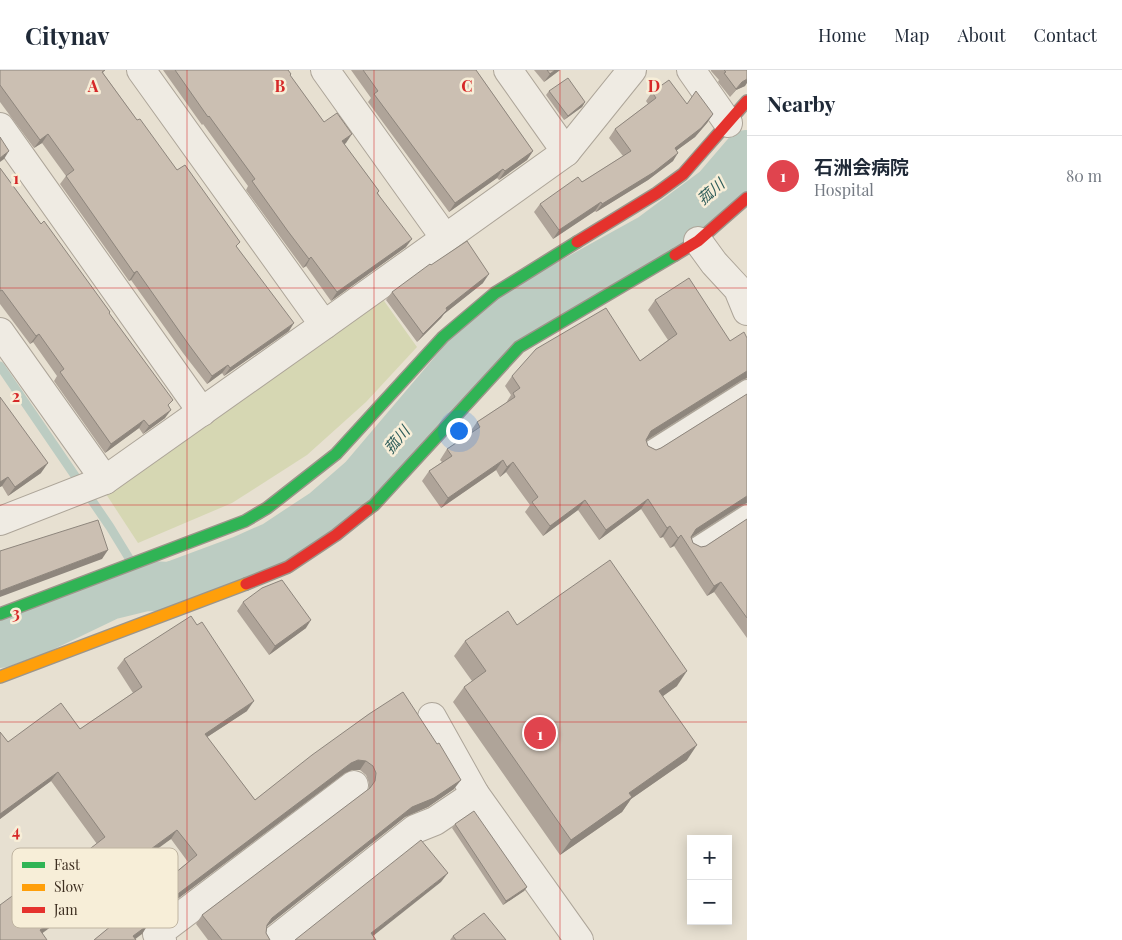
<!DOCTYPE html>
<meta charset="utf-8">
<style>
body{margin:0;font-family:"Playfair Display","Noto Sans JP",serif;background:#f6f6f7;color:#1f2937}
.controls{position:absolute;right:15px;bottom:15px;display:grid;overflow:hidden;border-radius:0px;box-shadow:0 2px 12px #0003}
.controls button{width:45px;height:45px;display:grid;place-items:center;padding:0;border:0;border-bottom:1px solid #e0e1e3;background:#fff;color:#1f2937;font:25px sans-serif}
.you{position:absolute;left:458px;top:360px;width:18px;height:18px;margin:-12px;border:4px solid #fff;border-radius:50%;background:#1a73e8;box-shadow:0 0 0 8px #1a73e833}
.badge{display:grid;place-items:center;width:32px;height:32px;border-radius:50%;background:#786c5e;color:#fff;font-size:16px;font-weight:700}
.pin{position:absolute;translate:-50% -50%;border:2px solid #fff;box-shadow:0 1px 5px #0006}
.list{margin:0;padding:0;list-style:none}
h2{display:flex;justify-content:space-between;align-items:center;height:65px;margin:0;padding:0 20px;font-size:21px}
h2 small{font-size:16px;font-weight:400;color:#747a83}
.list li{display:grid;grid-template-columns:32px 1fr auto;gap:15px;align-items:center;box-sizing:border-box;height:80px;padding:0 20px;border-top:1px solid #e0e1e3}
.list b{display:block;font-size:19px;white-space:nowrap}
.list p{margin:0;font-size:16px;white-space:nowrap;color:#747a83}
.list em{font-size:16px;font-style:normal;color:#747a83}
.map{position:relative;flex:none;width:747px;height:870px;overflow:hidden}
header{display:flex;align-items:center;gap:30px;box-sizing:border-box;height:70px;padding:0 25px;background:#fff;border-bottom:1px solid #e0e1e3}
header strong{font-size:24px}
nav{display:flex;gap:28px;margin-inline-start:auto;font-size:18px}
main{display:flex}
aside{flex:1;background:#fff}
.map>svg:first-child{display:block}
</style>
<header>
<strong>Citynav</strong>
<nav><a>Home</a><a>Map</a><a>About</a><a>Contact</a></nav>
</header>
<main>
<div class="map">
<svg width="747" height="870" viewBox="0 0 747 870">
<rect width="100%" height="100%" fill="#e7e0d1"/>
<path fill="#d6d7b3" d="M382,228l35,49 -51,55 -59,53 -75,48 -94,40 -32,-49z"/>
<g fill="none" stroke-linecap="round" stroke-linejoin="round">
<path stroke="#bcccc2" stroke-width="9" d="M0,296l110,161 36,59"/>
<path stroke="#bcccc2" stroke-width="50" d="M0,573l34,-12 75,-36 37,-9 25,1 70,-26 34,-15 50,-33 39,-34 112,-132 52,-40 123,-68 66,-49 30,-35"/>
<g stroke="#ada599" stroke-width="19">
<g id="lane">
<path d="M649,380l98,-62"/>
<path d="M694,477l53,-34"/>
</g>
</g>
<g stroke="#ada599" stroke-width="30">
<g id="street">
<path d="M141,0l183,255"/>
<path d="M325,0l120,168"/>
<path d="M508,0l58,82"/>
<path d="M691,0l37,53"/>
<path d="M0,57l202,285"/>
<path d="M698,171l16,22 24,26 9,22"/>
<path d="M0,262l105,148"/>
<path d="M0,451l105,-41 219,-155 242,-173 66,-82"/>
<path d="M432,647l43,77 104,146"/>
<path d="M162,870l-5,-6 197,-149"/>
<path d="M275,870l140,-111 20,-8 40,-27"/>
</g>
</g>
<g stroke="#9c958a" stroke-width="14">
<g id="fast">
<path d="M367,440l7,-5 145,-158 156,-92"/>
<path d="M0,544l245,-93 22,-13 69,-54 107,-117 52,-44 82,-51"/>
</g>
</g>
<g stroke="#9c958a" stroke-width="14">
<path id="slow" d="M0,607l246,-93"/>
</g>
<g stroke="#9c958a" stroke-width="14">
<g id="jam">
<path d="M577,172l80,-49 26,-19 64,-73"/>
<path d="M675,185l23,-14 49,-43"/>
<path d="M246,514l42,-17 48,-32 31,-25"/>
</g>
</g>
<use href="#lane" stroke="#efebe3" stroke-width="16"/>
<use href="#street" stroke="#efebe3" stroke-width="28"/>
<use href="#fast" stroke="#30b455" stroke-width="11"/>
<use href="#slow" stroke="#ff9f0a" stroke-width="11"/>
<use href="#jam" stroke="#e5322d" stroke-width="11"/>
</g>
<g fill="#afa499">
<path d="M0,0h105l-2,3 34,47 40,50 60,77 52,84 -65,45 -2,-3 -15,11 -24,-31 -52,-73 -2,1 -69,-97 6,-8 -24,-33 -8,5 -34,-46z"/>
<path d="M163,0h125l2,6 34,46 22,21 -2,1 35,47 -1,2 28,54 -75,54 -25,-35 -3,2 -22,-30 -35,-48 2,-4 -45,-62 -1,1z"/>
<path d="M351,0h125l57,81 -6,9 -28,20 -2,-2 -48,34 -81,-110 3,-4z"/>
<path d="M534,0h26l-16,12z"/>
<path d="M711,0h36l-2,16 -9,4 -6,7 -12,-15 1,-2 -8,-9z"/>
<path d="M549,21l36,11 -3,5 -18,13 -18,-25z"/>
<path d="M652,22l35,12 26,10 -6,9 -12,14 -18,13 -4,11 -25,19 -52,32 -1,-1 -42,28 -19,-27 6,-8 42,-22 41,-26 -14,-18 6,-9 33,-25 -2,-3z"/>
<path d="M0,98l41,56 69,88 -1,1 60,94 -4,11 -22,16 -4,-6 -34,25 -51,-72 3,-5 -24,-34 -3,2 -30,-40z"/>
<path d="M431,195l52,18 -39,31 -3,4 -24,24 -31,-42 6,-8z"/>
<path d="M655,230l75,41 17,-3v40l-5,2 -96,60 2,6 8,4 5,-2 86,-54v109l-5,2 -51,32 2,6 8,4 5,-1 41,-27v119l-33,-46 -7,4 -33,-50 -4,2 -7,-11 -3,1 -19,-29 -42,31 -21,-30 -35,26 -18,-24 5,-7 -24,-33 -6,5 -4,-7 -55,38 -19,-27 7,-10 13,-9 -2,-2 7,-11 23,-16v-1l7,-10 29,-19 5,-8 -6,-9 7,-10 128,-15 28,-21 -20,-30z"/>
<path d="M0,327l41,76 -33,23 -6,-10 -2,1z"/>
<path d="M243,532l63,26 -37,27 -32,-44z"/>
<path d="M517,555l160,61 -14,10 24,64 -56,39 -9,13 -62,43 -107,-153 11,-15 8,-6 -18,-25 11,-15z"/>
<path d="M124,589l123,52 -40,26 48,63 114,-86 85,75 -26,18 -23,10 -138,109 -1,7 4,7h-62l-12,-16 6,-9 167,-126v-6l-3,-8 -6,-5h-8l-7,3 -196,147 -7,14 -48,6 94,-78 -17,-23 -171,101 63,-70 34,-26 -46,-63 -51,38v-87l8,10 72,-13 53,-36 -16,-25z"/>
<path d="M455,754l72,63 -3,4 -21,14 -51,-77z"/>
<path d="M453,866l53,4h-56z"/>
</g>
<g fill="#8e867d">
<path d="M555,0h5l-16,12 6,-8z"/>
<path d="M747,9v4l-2,3 -9,4 -6,7 12,-15z"/>
<path d="M585,32l-3,5 -18,13 4,-4z"/>
<path d="M713,44l-6,9 -12,14 -26,19 6,-8z"/>
<path d="M48,64l-6,9 -8,5 6,-8z"/>
<path d="M352,64l-6,9 -10,7 6,-9z"/>
<path d="M9,81l-5,8 -4,3v-4z"/>
<path d="M533,81l-6,9 -28,20 6,-9z"/>
<path d="M678,83l-5,8 -25,19 -52,32 6,-8z"/>
<path d="M503,99l-6,9 -48,34 6,-9z"/>
<path d="M601,132l-6,9 -42,28 6,-9z"/>
<path d="M412,169l-6,8 -75,54 6,-9z"/>
<path d="M311,187l-5,9 -3,2 6,-9z"/>
<path d="M137,201l-6,9 -2,1 5,-8z"/>
<path d="M489,204l-6,9 -39,31 -3,4 -24,24 6,-8 23,-26z"/>
<path d="M294,253l-5,8 -65,45 6,-8z"/>
<path d="M39,264l-6,8 -3,2 6,-8z"/>
<path d="M228,295l-6,8 -15,11 5,-8z"/>
<path d="M747,301v7l-5,2 -98,62 7,-11z"/>
<path d="M171,340l-6,8 -22,16 6,-8z"/>
<path d="M144,350l-5,8 -34,25 6,-9z"/>
<path d="M503,390l-7,10 -55,38 7,-10z"/>
<path d="M513,392l-7,10 -6,5 7,-10z"/>
<path d="M48,393l-7,10 -33,23 7,-9z"/>
<path d="M8,407l-6,9 -2,1v-5z"/>
<path d="M747,426v7l-5,2 -53,34 7,-10z"/>
<path d="M648,429l-7,10 -42,31 7,-10z"/>
<path d="M585,430l-7,10 -35,26 7,-10z"/>
<path d="M670,456l-7,11 -3,1 7,-10z"/>
<path d="M681,465l-7,11 -4,2 8,-10z"/>
<path d="M108,480l-6,9 -102,38v-6z"/>
<path d="M721,512l-7,10 -7,4 7,-10z"/>
<path d="M311,550l-5,8 -37,27 6,-9z"/>
<path d="M687,601l-10,15 -28,20 10,-15z"/>
<path d="M254,631l-7,10 -49,32 7,-9z"/>
<path d="M697,675l-10,15 -56,39 -9,13 -62,43 11,-15 58,-47z"/>
<path d="M358,690l8,1 -6,9h-8l-7,3 -198,149 7,-10 197,-149z"/>
<path d="M58,702l-7,9 -51,38v-5z"/>
<path d="M461,710l-7,9 -26,18 -23,10 -140,111 7,-10 140,-111z"/>
<path d="M177,760l-6,9 -138,101 7,-10z"/>
<path d="M448,803l-7,9 -73,58 3,-7z"/>
<path d="M527,817l-3,4 -21,14 3,-4z"/>
<path d="M148,855l-6,9 -8,6 -1,-4z"/>
</g>
<g fill="#cbbfb2" stroke="#8e867d">
<path d="M0,0h105l-3,2 35,48 3,-1 37,51 8,-5 55,77 -4,4 58,77 -64,45 -2,-3 -16,11 -23,-31 -52,-74 -3,2 -68,-97 8,-6 -26,-36 -8,6 -40,-55z"/>
<path d="M175,0h113l3,4 -1,1 34,47 13,-9 15,21 -10,7 37,50 -2,2 35,46 -75,53 -26,-35 -2,2 -22,-29 -35,-49 3,-2 -46,-63 -1,1z"/>
<path d="M363,0h113l57,81 -28,20 -2,-2 -48,34 -81,-109 4,-3z"/>
<path d="M547,0h8l-5,4z"/>
<path d="M724,0h23v9l-5,3 -6,7 -12,-16 2,-1z"/>
<path d="M568,8l17,24 -17,14 -19,-25z"/>
<path d="M669,10l18,24 9,-13 17,23 -12,14 -26,20 3,5 -24,19 -52,32 -1,-2 -42,28 -19,-26 38,-27 4,5 49,-31 -16,-22 41,-31 -4,-6z"/>
<path d="M0,67l9,14 -9,7z"/>
<path d="M0,98l41,56 3,-3 66,91 -1,1 64,87 -5,5 3,5 -22,16 -5,-6 -33,24 -51,-72 4,-3 -25,-35 -3,2 -34,-46 -2,1z"/>
<path d="M467,171l22,33 -43,34 1,2 -24,24 -31,-42 38,-28 1,1z"/>
<path d="M689,208l41,63 14,-9 3,6v33l-96,60 -5,9 2,6 8,4 5,-2 86,-54v102l-51,33 -5,8 2,6 8,4 5,-1 41,-27v99l-26,-36 -7,4 -33,-51 -3,3 -8,-12 -3,2 -19,-29 -42,31 -21,-30 -35,26 -18,-24 6,-5 -25,-35 -6,5 -4,-7 -55,38 -19,-27 23,-15 -5,-7 33,-22 -3,-5 38,-25 -2,-4 7,-5 -8,-12 24,-27 70,-41 34,53 37,-27 -22,-34z"/>
<path d="M0,327l48,66 -33,24 -7,-10 -8,5z"/>
<path d="M98,450l10,30 -108,41v-40z"/>
<path d="M610,490l77,111 -28,20 38,54 -68,48 3,4 -61,43 -107,-153 22,-16 -21,-30 43,-30 9,14z"/>
<path d="M282,510l29,40 -36,26 -32,-44 19,-14z"/>
<path d="M191,546l6,9 5,-3 52,79 -49,33 50,66 57,-45 57,-41 34,-22 34,52 2,-1 22,37 -27,18 -22,9 -140,111 -5,7 -1,8 4,7h-48l-20,-25 168,-127 5,-7 1,-8 -3,-7 -7,-5 -8,-1 -7,3 -197,149 -5,6 -1,7 -15,11 3,4h-42l103,-85 -20,-25 -137,100 7,10h-47v-35l57,-42 6,7 42,-33 -47,-65 -58,42v-82l8,10 53,-39 19,26 62,-42 -18,-28z"/>
<path d="M474,741l53,76 -21,14 -51,-77z"/>
<path d="M421,770l27,33 -77,60 5,7h-81z"/>
<path d="M484,843l22,27h-50l-3,-4z"/>
</g>
<path fill="none" stroke="#d62828" stroke-width="1" stroke-opacity="0.55" d="M187,0v870M374,0v870M560,0v870M0,218h747M0,435h747M0,652h747"/>
<g text-anchor="middle" stroke-width="5" stroke-linejoin="round" paint-order="stroke">
<g font-size="15" font-style="italic" fill="#2f5d5a" stroke="#f7eed8">
<text transform="translate(711 122) rotate(-41)" y="5">菰川</text>
<text transform="translate(397 370) rotate(-50)" y="5">菰川</text>
</g>
</g>
<rect x="12" y="778" width="166" height="80" rx="8" fill="#f7eed8" stroke="#bfb4a1" stroke-width="1"/>
<rect x="22" y="792" width="23" height="6" fill="#30b455"/>
<rect x="22" y="814" width="23" height="7" fill="#ff9f0a"/>
<rect x="22" y="837" width="23" height="6" fill="#e5322d"/>
<g font-size="14" fill="#3d2e20">
<text x="54" y="800">Fast</text>
<text x="54" y="822">Slow</text>
<text x="54" y="845">Jam</text>
</g>
<g font-size="16" text-anchor="middle" font-weight="bold" fill="#d62828" stroke="#f7eed8" stroke-width="5" stroke-linejoin="round" paint-order="stroke">
<text x="93" y="22">A</text>
<text x="280" y="22">B</text>
<text x="467" y="22">C</text>
<text x="654" y="22">D</text>
<text x="16" y="114">1</text>
<text x="16" y="332">2</text>
<text x="16" y="549">3</text>
<text x="16" y="767">4</text>
</g>
</svg>
<div class="controls">
<button>+</button>
<button>−</button>
</div>
<div class="you"></div>
<div class="pin badge" style="left:540px;top:663px;background:#e0444e">1</div>
</div>
<aside>
<h2>Nearby<small></small></h2>
<ul class="list">
<li><span class="badge" style="background:#e0444e">1</span><div><b>石洲会病院</b><p>Hospital</p></div><em>80 m</em></li>
</ul>
</aside>
</main>
